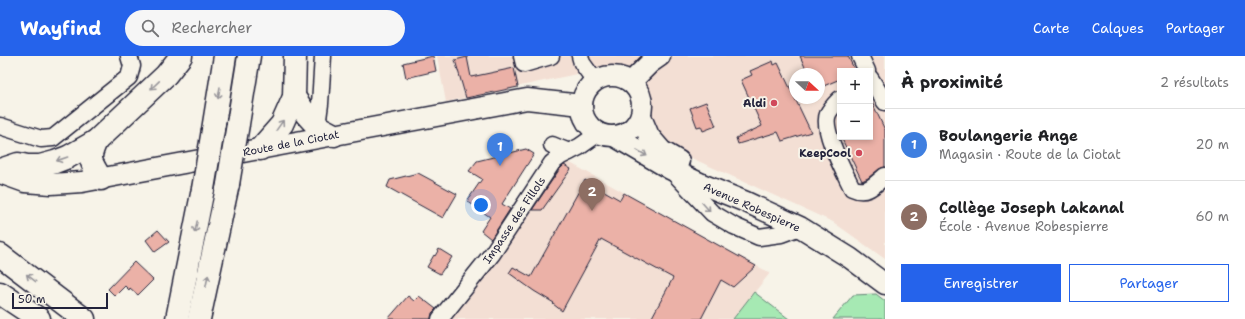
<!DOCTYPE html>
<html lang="fr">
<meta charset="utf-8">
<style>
body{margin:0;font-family:"Shantell Sans",sans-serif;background:#f6f6f6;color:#202124}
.controls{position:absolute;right:12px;top:12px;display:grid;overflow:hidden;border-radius:0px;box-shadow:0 2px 6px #0003}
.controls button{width:36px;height:36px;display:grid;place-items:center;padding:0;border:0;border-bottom:1px solid #e0e0e0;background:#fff;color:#202124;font:20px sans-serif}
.compass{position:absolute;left:789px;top:12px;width:36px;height:36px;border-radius:50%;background:#fff;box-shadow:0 2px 6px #0003;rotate:111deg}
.scale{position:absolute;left:12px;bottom:10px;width:96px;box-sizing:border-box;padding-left:4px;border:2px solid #22223b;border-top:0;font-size:11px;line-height:14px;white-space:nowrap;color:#22223b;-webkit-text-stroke:3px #f7f3e8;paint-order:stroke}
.you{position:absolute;left:481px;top:149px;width:14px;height:14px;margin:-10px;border:3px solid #fff;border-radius:50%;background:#1a73e8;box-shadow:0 0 0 6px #1a73e833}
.badge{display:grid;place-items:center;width:26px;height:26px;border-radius:50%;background:#2563eb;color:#fff;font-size:13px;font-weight:700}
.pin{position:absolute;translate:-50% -33px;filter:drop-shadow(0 1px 2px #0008)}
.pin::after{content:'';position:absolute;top:21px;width:14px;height:12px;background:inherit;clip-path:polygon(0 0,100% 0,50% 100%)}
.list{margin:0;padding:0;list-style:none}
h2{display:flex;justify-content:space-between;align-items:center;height:52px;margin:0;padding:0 16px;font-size:17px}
h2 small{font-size:13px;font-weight:400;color:#757577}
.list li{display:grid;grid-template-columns:26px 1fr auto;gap:12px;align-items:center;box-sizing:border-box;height:72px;padding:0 16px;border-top:1px solid #e0e0e0}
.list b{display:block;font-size:15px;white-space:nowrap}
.list p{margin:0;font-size:13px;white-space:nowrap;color:#757577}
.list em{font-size:13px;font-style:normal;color:#757577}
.actions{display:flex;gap:8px;padding:12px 16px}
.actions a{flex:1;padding:9px 0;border:1px solid #2563eb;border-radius:0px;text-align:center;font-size:14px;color:#2563eb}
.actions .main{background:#2563eb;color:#fff}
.icon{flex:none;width:22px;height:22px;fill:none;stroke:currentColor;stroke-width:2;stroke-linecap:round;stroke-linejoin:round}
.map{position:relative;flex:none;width:885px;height:263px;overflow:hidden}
header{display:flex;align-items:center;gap:24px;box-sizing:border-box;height:56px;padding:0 20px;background:#2563eb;color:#fff}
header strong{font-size:19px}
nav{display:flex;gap:22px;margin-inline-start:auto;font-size:14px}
.search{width:280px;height:36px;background:#f6f6f6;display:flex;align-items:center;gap:10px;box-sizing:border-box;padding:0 14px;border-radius:22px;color:#757577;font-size:15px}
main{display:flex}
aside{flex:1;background:#fff}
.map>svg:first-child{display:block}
</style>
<header>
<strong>Wayfind</strong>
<div class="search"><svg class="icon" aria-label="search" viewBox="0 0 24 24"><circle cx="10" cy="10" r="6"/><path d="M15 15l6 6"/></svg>Rechercher</div>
<nav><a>Carte</a><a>Calques</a><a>Partager</a></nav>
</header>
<main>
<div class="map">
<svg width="885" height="263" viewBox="0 0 885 263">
<rect width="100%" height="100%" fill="#f7f3e8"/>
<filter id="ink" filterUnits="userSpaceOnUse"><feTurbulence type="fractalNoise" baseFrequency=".025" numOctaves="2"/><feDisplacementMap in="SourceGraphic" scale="8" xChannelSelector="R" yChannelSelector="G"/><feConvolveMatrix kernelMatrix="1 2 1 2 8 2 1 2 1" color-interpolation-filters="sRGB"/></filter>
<g filter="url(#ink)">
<g fill="#f3dfd4" fill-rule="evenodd">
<path d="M437,0h448v203l-52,-37 -146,-66 -26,-15 -13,-19 2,-22 -5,-14 -11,-12 -20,-8 -168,36zM840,15h30v66h-30zM795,18h24v24h-24z"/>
<path d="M563,103l207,114 -37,46h-289z"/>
</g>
<g fill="#a6e9b3" stroke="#648677">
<path d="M754,236l35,27h-56z"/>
<path d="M876,238l9,7v18h-52l20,-24z"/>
</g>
<g fill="#ebb1a7" stroke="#22223b">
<path d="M433,0l3,15 -30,7 -3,-15z"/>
<path d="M800,0h48l7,15h-15v8l-21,9v-14h-11z"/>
<path d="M467,1l4,20 43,-9 4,19 -52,11 -11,-38z"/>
<path d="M773,5l1,4 4,-2 33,69 -29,9 -4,-9 -40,12 -2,-6 26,-12 -21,-46 11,-5 -2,-4z"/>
<path d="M870,42l15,32v37l-6,2 -11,9 -6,3 -21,-44h29z"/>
<path d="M706,46l10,24 -13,5 -2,-5 -4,1 -7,-19z"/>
<path d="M526,93l8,5 -32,50 8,5 -19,30 -10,-8 9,-14 -23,-16 15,-22 -13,-8 8,-10z"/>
<path d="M564,109l7,4 -29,41h-10l27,-40z"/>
<path d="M418,117l39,21 -14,24 -56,-31 3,-7z"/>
<path d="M585,124l35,20 4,-7 132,73 -23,21 -12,-7 -20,39h-50l22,-41 -72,-39 -39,72 -9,-7 1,-1 -20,-12 -25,-18 4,-6 18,10z"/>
<path d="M158,174l11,12 -14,10 -9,-12z"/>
<path d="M439,193l13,8 -7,11h-1l-4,6 -13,-7 7,-12 1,1z"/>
<path d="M134,206l19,18 -15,15 -8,-7 -1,2 -4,-4 -10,10 -7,-7z"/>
<path d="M408,240l6,5 5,-5 17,13 -4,4 -1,6h-43z"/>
</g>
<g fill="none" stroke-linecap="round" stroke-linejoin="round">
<g stroke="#22223b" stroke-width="19">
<g id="minor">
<path d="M522,0l2,8 27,-8"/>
<path d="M580,0l2,7 13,18"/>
<path d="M860,0l7,15"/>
<path d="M870,22l15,24"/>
<path d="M840,43c-4,4 -10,10 -12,15 -7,16 17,59 24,74 15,7 22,-3 33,-12"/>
<path d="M0,70l41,13 12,-1 76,-61 3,-11 -3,-10"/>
<path d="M317,70l3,-22 3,-48"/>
<path d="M552,89l17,7"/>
<path d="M675,118l37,39 22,13 25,11 22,-3 19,-7"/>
<path d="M440,263l52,-65 60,-91 9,-7 18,-9 20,-14"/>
</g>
</g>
<g stroke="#22223b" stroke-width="23">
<g id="major">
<circle cx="612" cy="50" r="30"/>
<path d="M631,26l19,-19 10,-7"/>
<path d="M641,61l8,19 13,15 17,10"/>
<path d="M614,80l56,33 34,16 42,17 54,25 50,31 35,26"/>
<path d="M0,117l25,9 26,2 31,-2 445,-83 55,6"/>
</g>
</g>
<g stroke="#22223b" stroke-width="25">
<g id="highway">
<path d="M294,41l12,17 11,12 17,9"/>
<path d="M238,68l11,-68"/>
<path d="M213,74l12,-74"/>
<path d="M96,85c-9,20 -5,20 5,38"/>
<path d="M260,93l22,-25 12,-27 1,-41"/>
<path d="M0,114l18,-6 9,2h13l15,-4 13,-5 28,-16 70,-66 15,-19"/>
<path d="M0,199l84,64"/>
<path d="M0,237l39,26"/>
<path d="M177,263l26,-130"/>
<path d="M199,263l29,-135"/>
</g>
</g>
<use href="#minor" stroke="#f7f3e8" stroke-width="16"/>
<use href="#major" stroke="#f7f3e8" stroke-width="20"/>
<use href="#highway" stroke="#f7f3e8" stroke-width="22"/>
<g stroke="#22223b" stroke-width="25" stroke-linecap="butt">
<g id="highway-bridge">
<path d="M228,128l10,-60"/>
<path d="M203,133l10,-59"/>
</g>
</g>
<use href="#highway-bridge" stroke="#f7f3e8" stroke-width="22"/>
</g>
<defs><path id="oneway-shaft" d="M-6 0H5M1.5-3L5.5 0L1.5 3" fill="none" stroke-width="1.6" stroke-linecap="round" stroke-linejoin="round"/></defs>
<g stroke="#97959a">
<use href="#oneway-shaft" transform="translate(155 29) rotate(136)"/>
<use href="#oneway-shaft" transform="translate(219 37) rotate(99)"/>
<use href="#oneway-shaft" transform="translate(280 69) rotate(-55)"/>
<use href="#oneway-shaft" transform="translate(642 97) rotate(30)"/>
<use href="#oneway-shaft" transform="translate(62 103) rotate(161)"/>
<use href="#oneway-shaft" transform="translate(706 151) rotate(48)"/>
<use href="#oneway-shaft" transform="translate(196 171) rotate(101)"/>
<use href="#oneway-shaft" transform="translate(31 222) rotate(-142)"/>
<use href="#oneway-shaft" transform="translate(207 225) rotate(-78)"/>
</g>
</g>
<g fill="#d1495b" stroke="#f7f3e8" stroke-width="1.5">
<circle cx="774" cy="47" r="4"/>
<circle cx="859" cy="97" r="4"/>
</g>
<g text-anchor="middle" stroke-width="4" stroke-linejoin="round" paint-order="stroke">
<g font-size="11" font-weight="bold" fill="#22223b" stroke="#f7f3e8" text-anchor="end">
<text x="766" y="51">Aldi</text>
<text x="851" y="101">KeepCool</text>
</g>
<g font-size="11" fill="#22223b" stroke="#f7f3e8">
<text transform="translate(291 87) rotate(-11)" y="4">Route de la Ciotat</text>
<text transform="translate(752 151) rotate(24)" y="4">Avenue Robespierre</text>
<text transform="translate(514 164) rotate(-56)" y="4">Impasse des Fillols</text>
</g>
</g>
</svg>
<div class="controls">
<button>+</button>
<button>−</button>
</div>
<svg class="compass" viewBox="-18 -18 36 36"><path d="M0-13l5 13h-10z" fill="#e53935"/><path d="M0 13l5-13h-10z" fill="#757577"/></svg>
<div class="scale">50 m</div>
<div class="you"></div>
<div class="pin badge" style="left:500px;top:110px;background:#3f7fe0">1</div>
<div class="pin badge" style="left:592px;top:155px;background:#8d6e63">2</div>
</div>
<aside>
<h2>À proximité<small>2 résultats</small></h2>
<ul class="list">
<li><span class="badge" style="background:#3f7fe0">1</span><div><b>Boulangerie Ange</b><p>Magasin · Route de la Ciotat</p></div><em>20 m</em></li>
<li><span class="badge" style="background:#8d6e63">2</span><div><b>Collège Joseph Lakanal</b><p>École · Avenue Robespierre</p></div><em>60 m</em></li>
</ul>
<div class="actions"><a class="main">Enregistrer</a><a>Partager</a></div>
</aside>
</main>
